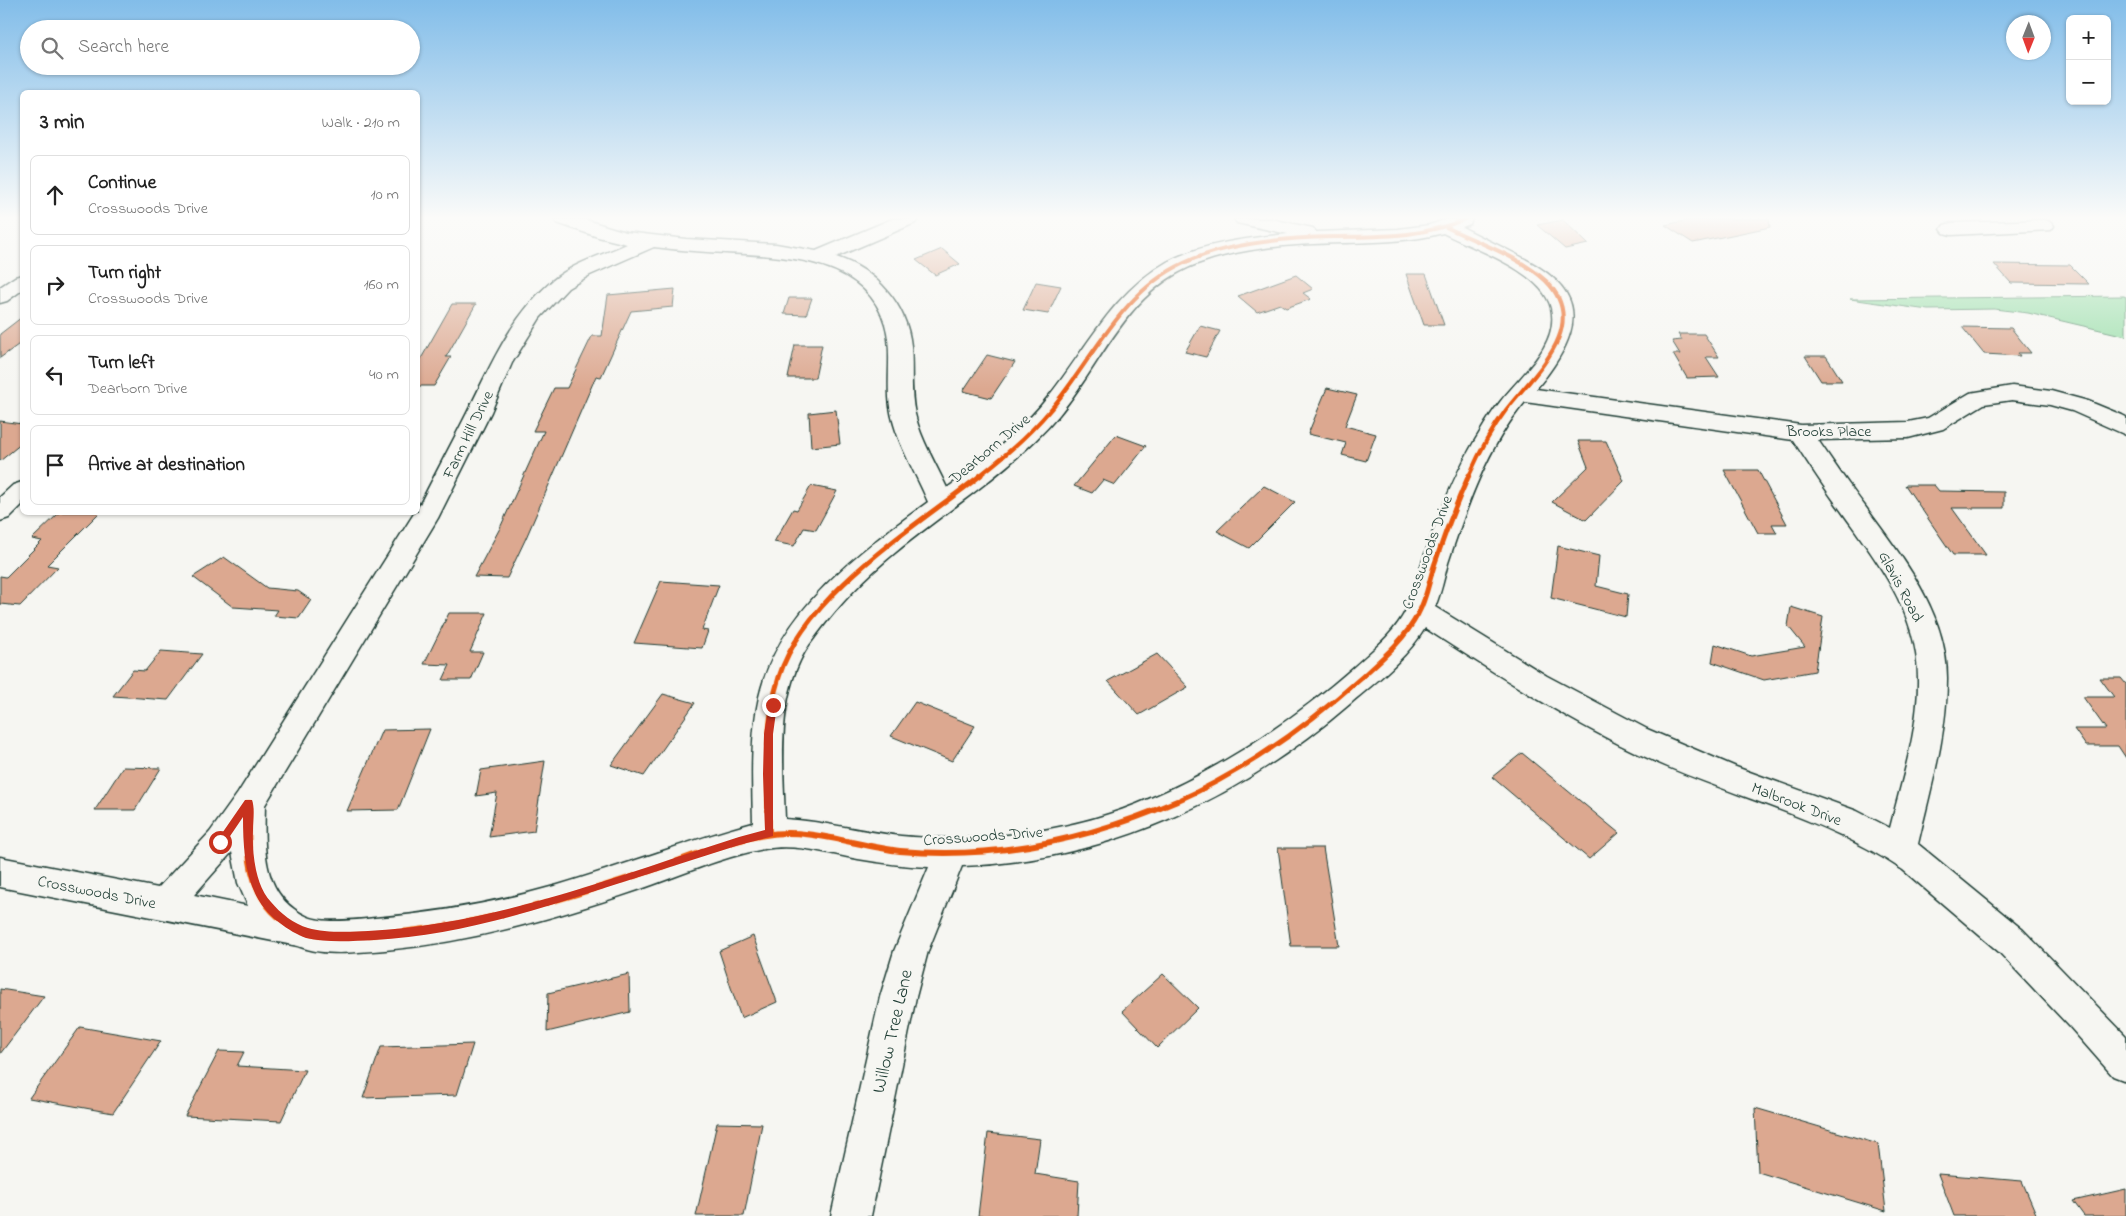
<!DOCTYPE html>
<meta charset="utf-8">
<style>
body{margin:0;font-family:"Indie Flower",sans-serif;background:#f6f6f6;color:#222}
.controls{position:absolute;right:15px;top:15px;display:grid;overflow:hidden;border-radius:8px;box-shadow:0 1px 4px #0004}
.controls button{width:45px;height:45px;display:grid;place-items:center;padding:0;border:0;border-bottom:1px solid #e0e0e0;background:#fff;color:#222;font:25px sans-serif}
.compass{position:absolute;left:2006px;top:15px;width:45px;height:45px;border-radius:50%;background:#fff;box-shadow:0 1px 4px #0004;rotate:181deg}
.stop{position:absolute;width:15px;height:15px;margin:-11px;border:4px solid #c8321e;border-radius:50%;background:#fff}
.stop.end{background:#c8321e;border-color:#fff;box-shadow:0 1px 5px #0008}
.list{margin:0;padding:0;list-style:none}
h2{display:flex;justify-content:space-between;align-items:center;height:65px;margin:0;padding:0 20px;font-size:21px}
h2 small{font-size:16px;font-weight:400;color:#767676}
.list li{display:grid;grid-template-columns:32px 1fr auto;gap:15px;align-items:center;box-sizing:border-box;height:80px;margin:0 10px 10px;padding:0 10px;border:1px solid #e0e0e0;border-radius:8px}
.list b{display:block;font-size:19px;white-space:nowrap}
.list p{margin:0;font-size:16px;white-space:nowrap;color:#767676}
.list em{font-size:16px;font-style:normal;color:#767676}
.icon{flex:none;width:28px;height:28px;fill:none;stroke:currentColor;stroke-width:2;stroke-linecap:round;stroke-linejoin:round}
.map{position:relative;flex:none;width:2126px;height:1216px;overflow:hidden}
.search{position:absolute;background:#fff;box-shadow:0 1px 4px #0004;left:20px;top:20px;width:400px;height:55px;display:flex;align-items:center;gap:12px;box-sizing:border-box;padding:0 18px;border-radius:28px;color:#767676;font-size:19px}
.panel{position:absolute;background:#fff;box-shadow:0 1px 4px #0004;left:20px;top:90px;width:400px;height:425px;border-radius:8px}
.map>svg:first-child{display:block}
</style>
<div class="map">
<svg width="2126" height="1216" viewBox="0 0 2126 1216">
<rect width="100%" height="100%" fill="#f6f6f2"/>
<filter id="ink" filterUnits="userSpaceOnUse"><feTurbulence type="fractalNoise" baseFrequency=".02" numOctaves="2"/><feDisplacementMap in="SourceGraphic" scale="10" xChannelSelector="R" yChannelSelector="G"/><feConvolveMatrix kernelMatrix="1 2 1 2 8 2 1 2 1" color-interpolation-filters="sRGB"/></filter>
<g filter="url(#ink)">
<path fill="#9adeaa" stroke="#5c8e6f" d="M2124,296l2,1v39l-98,-23 -34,-4 -66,1 -78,-11z"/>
<g fill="#dca890" stroke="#1f3d34">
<path d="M1694,219h75l1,8 -77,16 -28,-18z"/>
<path d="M1563,220l25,24 -23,5 -28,-24z"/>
<path d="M942,249l18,15 -25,11 -19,-15z"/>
<path d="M1994,264l76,1 19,19 -78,-1z"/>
<path d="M1406,274h20l18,51h-20z"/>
<path d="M1296,275l17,14 -10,4 8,6 -25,9 -6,-4 -23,8 -19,-16z"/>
<path d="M1036,282l25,4 -13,28 -25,-4z"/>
<path d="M675,289l-2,18 -42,4 -30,66 -5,-1 -70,162 -19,40 -33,-1 26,-49 44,-97h-11l21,-43h13l25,-52h10l6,-41z"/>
<path d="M789,298h23l-6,17 -22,-1z"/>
<path d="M452,304h24l-30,53h5l-17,29h-16v-22z"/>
<path d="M22,317v25l-22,16v-24z"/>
<path d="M1200,326l20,5 -14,26 -21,-5z"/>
<path d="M1962,327l49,1 20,25h-13l2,3 -36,-2z"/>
<path d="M1678,334h26l15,23h-13l13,20 -32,1 -14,-24h7l-8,-13 10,-1z"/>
<path d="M795,345h27l-7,33h-27z"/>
<path d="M987,355l28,7 -24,36 -28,-7z"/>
<path d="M1805,356h21l16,25h-21z"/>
<path d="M1327,388l30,7 -12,31 31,8 -10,27 -24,-6 4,-12 -38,-9z"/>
<path d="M836,410l4,34 -29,3 -2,-34z"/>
<path d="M0,421l22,3v19l-22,18z"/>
<path d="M1116,435l30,11 -31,39 -12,-5 -11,13 -18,-7z"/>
<path d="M1578,441h28l18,40 -38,39 -34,-18 36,-35z"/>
<path d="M1724,470h34l29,54h-15l5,9h-19z"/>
<path d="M1905,485h29l5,6 65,1v16h-52l34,47h-33z"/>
<path d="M811,486l26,5 -21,39 -12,-2 -10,18 -20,-4 19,-33 4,1z"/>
<path d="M1264,486l31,16 -46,46 -32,-17z"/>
<path d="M60,512h40l-53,53 11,2 -38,39 -20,-2v-28l6,1 36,-36 -10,-2z"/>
<path d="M1558,546l41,10 -3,30 32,8 -2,23 -75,-19z"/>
<path d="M224,557l43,31 31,3 13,9 -12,18 -25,-2 4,-6 -45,-3 -40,-30z"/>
<path d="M661,581l58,4 -17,45 6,1 -6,17 -68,-5z"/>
<path d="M1791,607l32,10 -8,54 -51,9 -52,-18 3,-18 36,12 54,-9 -17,-21z"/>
<path d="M449,613h38l-17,39h13l-12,28h-28l7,-15 -26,-1z"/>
<path d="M161,651l41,3 -34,46 -55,-4 20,-26 12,1z"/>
<path d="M1157,654l31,33 -49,28 -31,-34z"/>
<path d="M2100,678h21l5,6v74l-8,-12h-32l-12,-17h32l-23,-32h31z"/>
<path d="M663,694l32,9 -51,73 -33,-11z"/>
<path d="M915,702l60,24 -23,35 -61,-25z"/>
<path d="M430,729l-32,81 -51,1 35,-81z"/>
<path d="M1522,753l97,80 -30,26 -97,-82z"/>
<path d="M545,761l-11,70 -45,6 8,-44 -21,3 5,-26z"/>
<path d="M123,767l38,1 -26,42h-40z"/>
<path d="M1278,848h45l16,98h-48z"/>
<path d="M753,936l24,66 -36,16 -22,-67z"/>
<path d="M629,974l1,38 -83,20 1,-39z"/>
<path d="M1163,974l35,34 -41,40 -35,-37z"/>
<path d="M0,989l44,7 -44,58z"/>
<path d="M80,1027l81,14 -48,72 -84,-15z"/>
<path d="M473,1044l-16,51 -94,3 18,-51z"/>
<path d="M219,1051l25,1 -7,14 68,4 -24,51 -96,-5z"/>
<path d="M1755,1108l123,36 8,67 -128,-39z"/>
<path d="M717,1123l45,1 -18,92h-48z"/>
<path d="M988,1133l52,6 -5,35 44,7 -2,35h-99z"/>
<path d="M1938,1174l84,7 15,35h-83z"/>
<path d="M2126,1189v27h-42l-11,-15z"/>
</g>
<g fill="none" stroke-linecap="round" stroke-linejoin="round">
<g stroke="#1f3d34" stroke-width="3">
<g id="minor">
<path d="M554,219h29l43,13 60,7 90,5 40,7 76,-32h26l-3,4 -79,34c40,13 71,47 75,89 2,23 -1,46 4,68 6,26 21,50 32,74 36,-26 72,-55 101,-91 38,-47 63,-103 119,-135 35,-19 81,-24 121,-28l-51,-11 -3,-4h37l42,9 3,4 82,-3 31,-4 19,-6h24l-2,5 -8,3c80,42 159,61 74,162l265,36 107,-3 20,-4 42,-25 42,-7 39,5 37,10 34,14 4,2v18l-54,-24 -22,-6 -38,-5 -28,4 -41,25 -35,9 -90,2c15,22 30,44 46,65 38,52 84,108 83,175 0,56 -17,111 -29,164l105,86 103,106v45l-13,-5 -43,-49 -71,-75 -96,-82c-75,-51 -166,-72 -249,-109 -81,-37 -155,-85 -229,-133 -18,30 -48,53 -74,75 -110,95 -243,158 -389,163l-34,85 -12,46 -45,219h-40l49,-219 14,-46 35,-84c-24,-1 -48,-4 -71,-8 -31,-6 -63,-16 -94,-10 -43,8 -85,27 -126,41 -83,28 -166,52 -253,60 -29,2 -60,7 -87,-4l-298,-59v-30l158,31 52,-56 28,-39 177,-281h3v-4c16,-32 33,-63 49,-95 24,-48 43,-95 85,-132 21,-18 51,-26 75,-37l-29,-7 -41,-14zM1443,233c31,16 99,38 108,75 9,37 -31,68 -51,94 -8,10 -14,20 -20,30 -25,40 -42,84 -57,128 -6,17 -9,35 -17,50 -11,23 -33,40 -51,56 -65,57 -137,105 -218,138 -72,29 -159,39 -236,32 -39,-4 -77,-15 -116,-17 -2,-56 -9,-125 24,-174 22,-31 47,-59 75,-83 58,-50 125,-88 175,-147 44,-53 68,-125 138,-151 45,-17 98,-20 146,-21 34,-1 67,-1 100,-10zM654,247c24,3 47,5 72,6 56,3 139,4 159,71 8,27 1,55 5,83 5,33 25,64 38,95 -69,50 -149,108 -169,195 -9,41 -7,84 -6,126 -66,18 -130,43 -195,62 -60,17 -120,28 -183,33 -17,2 -51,6 -67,-1 -47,-21 -44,-68 -43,-112l173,-287 53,-106 21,-49 28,-45 28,-30 22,-13zM1525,402l268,38c16,24 32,49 49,72 36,51 76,101 76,166 1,51 -16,101 -28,150l-33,-17 -121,-44 -89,-38 -100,-53 -112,-69c6,-14 9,-29 13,-44 18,-55 39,-116 77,-161zM232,852l6,31 10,23 -54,-11z"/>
<path d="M2044,220l7,2 3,4 -3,4 -100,5 -7,-2 -3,-4 3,-4 7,-2z"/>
<path d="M22,275v15l-15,11 -7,2v-16l15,-10z"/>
<path d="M22,482v23l-13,13 -9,3v-24l13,-12z"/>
</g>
</g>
<use href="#minor" fill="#f6f6f2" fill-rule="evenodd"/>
<g stroke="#f6f6f2" stroke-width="6">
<g id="cycleway-far2">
<path d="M1446,227c32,16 73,29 100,54 46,46 -14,94 -40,129 -15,20 -27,43 -37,66"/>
<path d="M979,476c26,-20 51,-42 72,-67 43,-51 69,-116 133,-146 42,-20 102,-25 148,-26 46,-1 89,1 133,-18"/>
</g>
</g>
<g stroke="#f6f6f2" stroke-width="8">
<g id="cycleway-far1">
<path d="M768,802c-1,-42 -2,-84 11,-125 26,-83 136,-150 202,-202"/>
<path d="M1175,802c69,-30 132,-76 188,-126 21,-19 42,-37 55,-62 9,-16 11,-34 17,-51 10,-30 21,-59 34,-88"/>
</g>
</g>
<g stroke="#f6f6f2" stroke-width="9">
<g id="cycleway">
<path d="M768,801l1,32"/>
<path d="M249,803c-1,34 -4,73 18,102 30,39 78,32 121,28 89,-7 173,-33 256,-60 39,-13 80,-32 121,-38 44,-8 91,11 135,16 96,9 190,-12 277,-50"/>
</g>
</g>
<use href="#cycleway-far2" stroke="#e8590c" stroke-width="4"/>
<use href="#cycleway-far1" stroke="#e8590c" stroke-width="5"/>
<use href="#cycleway" stroke="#e8590c" stroke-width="6"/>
</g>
</g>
<linearGradient id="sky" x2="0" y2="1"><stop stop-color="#82bde9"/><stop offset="0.56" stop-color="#fbfbf9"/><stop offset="1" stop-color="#fbfbf9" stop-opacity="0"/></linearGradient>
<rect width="2126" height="389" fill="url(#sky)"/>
<path fill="#c8321e" d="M773,701l4,4 -4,29v102l-34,9c-47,15 -94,30 -141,45 -73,24 -147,46 -224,50 -21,1 -47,3 -68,-2 -8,-3 -19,-9 -26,-15 -34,-24 -37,-67 -37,-106l-19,28 -4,2 -4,-5 29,-42h7c3,8 1,21 1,30 -1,22 2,55 18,72 9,11 23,22 37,26 16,5 43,4 60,3 127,-6 251,-56 371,-94l26,-7 -2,-56 1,-40 5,-29z"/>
<g text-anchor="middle" stroke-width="5" stroke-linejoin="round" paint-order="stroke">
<g font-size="16" fill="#1f3d34" stroke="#f6f6f2">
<text x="1829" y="436">Brooks Place</text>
<text transform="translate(467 434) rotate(-64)" y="6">Farm Hill Drive</text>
<text transform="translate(989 448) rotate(-40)" y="6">Dearborn Drive</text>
<text transform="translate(1426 552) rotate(-70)" y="6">Crosswoods Drive</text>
<text transform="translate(1902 586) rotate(62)" y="6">Glavis Road</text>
<text transform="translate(1797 803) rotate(21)" y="6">Malbrook Drive</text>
<text transform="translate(983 835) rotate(-4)" y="6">Crosswoods Drive</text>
<text transform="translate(97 891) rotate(11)" y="6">Crosswoods Drive</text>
</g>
<g font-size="19" fill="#1f3d34" stroke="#f6f6f2">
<text transform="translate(891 1031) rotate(-77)" y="7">Willow Tree Lane</text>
</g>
</g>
</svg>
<div class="controls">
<button>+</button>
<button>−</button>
</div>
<svg class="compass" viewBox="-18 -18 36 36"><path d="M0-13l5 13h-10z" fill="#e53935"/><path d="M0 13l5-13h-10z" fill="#767676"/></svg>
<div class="stop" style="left:220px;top:842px"></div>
<div class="stop end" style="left:773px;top:705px"></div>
<div class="search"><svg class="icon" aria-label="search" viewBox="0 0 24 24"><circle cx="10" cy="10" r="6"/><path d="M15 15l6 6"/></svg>Search here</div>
<section class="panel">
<h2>3 min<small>Walk · 210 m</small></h2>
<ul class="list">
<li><svg class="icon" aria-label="ahead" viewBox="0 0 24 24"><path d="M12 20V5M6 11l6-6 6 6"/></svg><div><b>Continue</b><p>Crosswoods Drive</p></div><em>10 m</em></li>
<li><svg class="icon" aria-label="right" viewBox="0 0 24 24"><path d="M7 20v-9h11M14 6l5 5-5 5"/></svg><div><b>Turn right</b><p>Crosswoods Drive</p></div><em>160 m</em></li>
<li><svg class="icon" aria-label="left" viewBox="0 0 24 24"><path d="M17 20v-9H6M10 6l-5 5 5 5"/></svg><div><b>Turn left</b><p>Dearborn Drive</p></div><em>40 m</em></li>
<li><svg class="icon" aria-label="arrive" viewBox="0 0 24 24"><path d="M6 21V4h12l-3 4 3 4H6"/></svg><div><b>Arrive at destination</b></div></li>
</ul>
</section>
</div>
